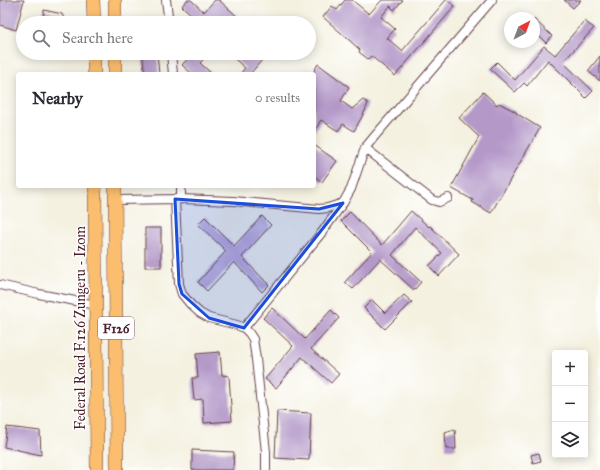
<!DOCTYPE html>
<meta charset="utf-8">
<style>
body{margin:0;font-family:"IM FELL Great Primer",serif;background:#f2f2f3;color:#2b2b33}
.controls{position:absolute;right:12px;bottom:12px;display:grid;overflow:hidden;border-radius:4px;box-shadow:0 2px 10px #0003}
.controls button{width:36px;height:36px;display:grid;place-items:center;padding:0;border:0;border-bottom:1px solid #e1e1e2;background:#fff;color:#2b2b33;font:20px sans-serif}
.compass{position:absolute;left:504px;top:12px;width:36px;height:36px;border-radius:50%;background:#fff;box-shadow:0 2px 10px #0003;rotate:41deg}
.list{margin:0;padding:0;list-style:none}
h2{display:flex;justify-content:space-between;align-items:center;height:52px;margin:0;padding:0 16px;font-size:17px}
h2 small{font-size:13px;font-weight:400;color:#7c7c81}
.icon{flex:none;width:22px;height:22px;fill:none;stroke:currentColor;stroke-width:2;stroke-linecap:round;stroke-linejoin:round}
.map{position:relative;flex:none;width:600px;height:470px;overflow:hidden}
.search{position:absolute;background:#fff;box-shadow:0 2px 10px #0003;left:16px;top:16px;width:300px;height:44px;display:flex;align-items:center;gap:10px;box-sizing:border-box;padding:0 14px;border-radius:22px;color:#7c7c81;font-size:15px}
.panel{position:absolute;background:#fff;box-shadow:0 2px 10px #0003;left:16px;top:72px;width:300px;height:116px;border-radius:4px}
.map>svg:first-child{display:block}
</style>
<div class="map">
<svg width="600" height="470" viewBox="0 0 600 470">
<rect width="100%" height="100%" fill="#fff"/>
<filter id="ink" filterUnits="userSpaceOnUse"><feTurbulence type="fractalNoise" baseFrequency=".025" numOctaves="2"/><feDisplacementMap in="SourceGraphic" scale="8" xChannelSelector="R" yChannelSelector="G"/><feConvolveMatrix kernelMatrix="1 2 1 2 8 2 1 2 1" color-interpolation-filters="sRGB"/></filter>
<filter id="wash" filterUnits="userSpaceOnUse"><feTurbulence type="fractalNoise" baseFrequency=".012" numOctaves="4" result="noise"/><feDisplacementMap in="SourceGraphic" scale="16" xChannelSelector="R" yChannelSelector="G"/><feGaussianBlur stdDeviation="0.9" result="paint"/><feColorMatrix in="noise" values="0 0 0 0 0 0 0 0 0 0 0 0 0 0 0 0 0 1.4 0 .05"/><feComposite in="paint" operator="in"/></filter>
<g filter="url(#wash)">
<rect width="100%" height="100%" fill="#f4f1e0"/>
<g id="blocks">
<g fill="#b398c8">
<path d="M0,0h24l-8,30 -16,-5z"/>
<path d="M187,0h4l13,12 11,-12h4l21,19 -3,4h-36l-19,-17z"/>
<path d="M345,0h7l17,14 13,-14h21l-9,10 -4,-4 -9,11 14,12 -8,9 15,13 44,-51h1l8,6 -60,70 -24,-20 -3,3 -9,-7 1,-2 -12,-11 -25,-22 9,-11 5,4z"/>
<path d="M564,0h17l-8,8z"/>
<path d="M44,10l18,4 4,9h-24z"/>
<path d="M534,19l18,17 -6,7 -12,-12z"/>
<path d="M584,21l10,7 -30,33 1,1 -1,1 29,28 -7,7 -38,-38 -21,26 -3,-3 -9,9 -25,-23 7,-7 18,18 29,-34 11,9z"/>
<path d="M142,53h15l2,21h-14z"/>
<path d="M193,53h16l-9,10 12,11h-20l-10,-9z"/>
<path d="M228,53h19l4,3 2,-3h15l-18,21h-10l5,-6z"/>
<path d="M600,56v25l-12,-10z"/>
<path d="M318,64l31,23 -8,14 11,8 11,-9 5,3 -3,8 -11,20 -11,-7 -5,7 -17,-11 -7,12v-61z"/>
<path d="M483,92l14,13 2,-2 17,9v1l24,15 -49,85 -19,-11 1,-2 -22,-12 28,-51 -20,-19z"/>
<path d="M314,145l23,16 -15,21 -8,-6z"/>
<path d="M411,211l18,16 1,-1 29,28 -20,22 -10,-10 13,-13 -27,-26 -23,28 29,27 -7,8 -34,-31 -27,30 -8,-7 27,-30 -31,-31 9,-9 32,33z"/>
<path d="M262,216l9,9 -29,32 27,28 -7,7 -28,-30 -27,29 -9,-9 28,-31 -28,-27 7,-7 29,29z"/>
<rect x="145" y="228" width="16" height="39"/>
<path d="M404,295l8,7 -27,27 -21,-21 8,-8 13,13z"/>
<path d="M272,308l33,31 26,-29 8,8 -28,31 28,25 -8,9 -29,-26 -26,31 -11,-9 28,-33 -30,-28z"/>
<path d="M220,352l2,23 7,1 3,45 -28,2 -1,-24 -9,1 -2,-22h6l-2,-24z"/>
<path d="M277,411l34,2 -2,47 -34,-2z"/>
<path d="M7,427l33,4 1,24 -37,-8z"/>
<path d="M455,429l1,20h-10l-1,-17z"/>
<path d="M192,450l42,2 -1,18h-41z"/>
<path d="M539,453l2,8 -8,2 -2,-8z"/>
</g>
</g>
</g>
<g filter="url(#ink)">
<use href="#blocks" fill-opacity="0" stroke="#643e46" stroke-width="1"/>
<g fill="none" stroke-linecap="round" stroke-linejoin="round">
<g stroke="#643e46" stroke-width="10">
<g id="street">
<path d="M166,0l3,23"/>
<path d="M171,53l2,21"/>
<path d="M365,148l67,52 7,2 9,-4"/>
<path d="M181,186v13"/>
<path d="M175,199l4,85 3,10 9,11 9,8 9,5 28,7 7,3 5,5 4,6 3,20 10,93v18"/>
<path d="M115,200l66,-1 52,2 86,8 9,-1 15,-5 8,-14 14,-41 9,-11 118,-137"/>
<path d="M0,285l39,9 57,11"/>
<path d="M244,328l79,-97 20,-28"/>
</g>
</g>
<g stroke="#643e46" stroke-width="14">
<g id="primary">
<path d="M93,0l1,23"/>
<path d="M115,0v23"/>
<path d="M94,53v21"/>
<path d="M115,53v21"/>
<path d="M95,186l2,284"/>
<path d="M115,186l2,284"/>
</g>
</g>
<use href="#street" stroke="#fff" stroke-width="8"/>
<use href="#primary" stroke="#fbbd6e" stroke-width="13"/>
</g>
</g>
<path fill="#1d4ed8" fill-opacity="0.2" stroke="#1d4ed8" stroke-width="3" stroke-linejoin="round" d="M175,199l144,10 24,-6 -99,125 -35,-10 -27,-24 -3,-10z"/>
<g text-anchor="middle" stroke-width="3" stroke-linejoin="round" paint-order="stroke">
<rect fill="#fff" stroke="#80626b" stroke-width="1" x="98" y="317" width="36" height="22" rx="3"/>
<g font-size="13" font-weight="bold" fill="#4a1f2b">
<text x="116" y="333">F126</text>
</g>
<g font-size="14" fill="#4a1f2b" stroke="#fff">
<text transform="translate(80 328) rotate(-90)" y="5">Federal Road F.126 Zungeru - Izom</text>
</g>
</g>
</svg>
<div class="controls">
<button>+</button>
<button>−</button>
<button><svg class="icon" aria-label="layers" viewBox="0 0 24 24"><path d="M12 4l9 5-9 5-9-5zM3 14l9 5 9-5"/></svg></button>
</div>
<svg class="compass" viewBox="-18 -18 36 36"><path d="M0-13l5 13h-10z" fill="#e53935"/><path d="M0 13l5-13h-10z" fill="#7c7c81"/></svg>
<div class="search"><svg class="icon" aria-label="search" viewBox="0 0 24 24"><circle cx="10" cy="10" r="6"/><path d="M15 15l6 6"/></svg>Search here</div>
<section class="panel">
<h2>Nearby<small>0 results</small></h2>
<ul class="list">
</ul>
</section>
</div>
